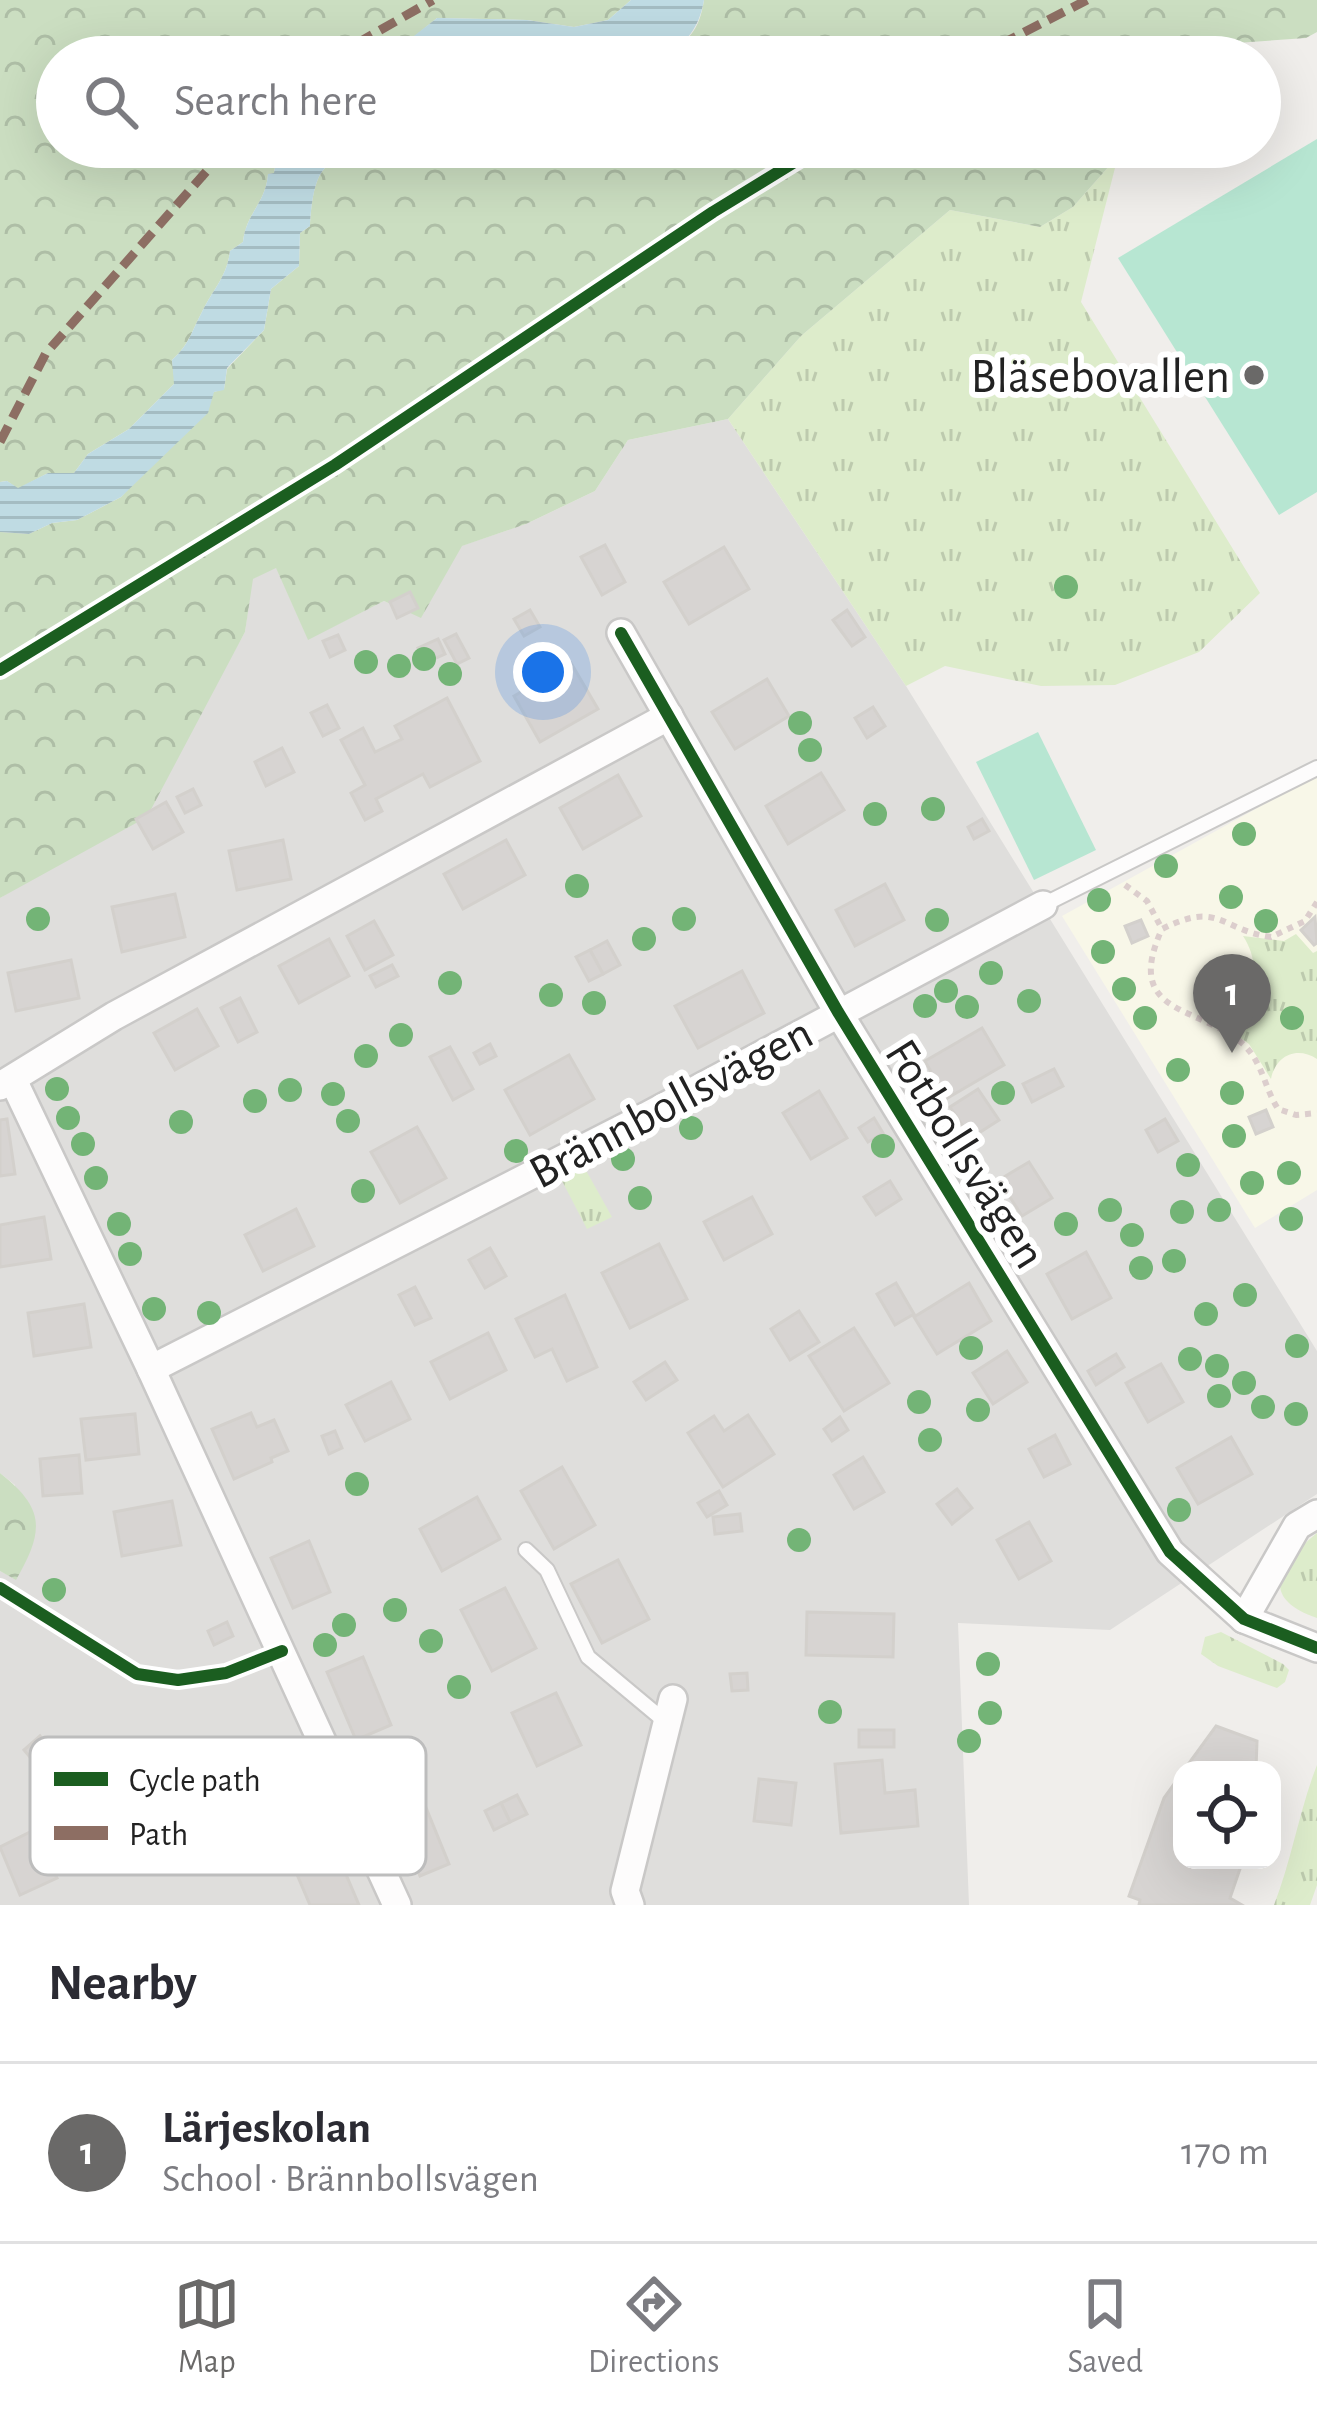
<!DOCTYPE html>
<meta charset="utf-8">
<style>
body{margin:0;font-family:"Alegreya Sans",sans-serif;background:#f2f2f3;color:#2b2b33}
.controls{position:absolute;right:36px;bottom:36px;display:grid;overflow:hidden;border-radius:24px;box-shadow:0 12px 48px #0002}
.controls button{width:108px;height:108px;display:grid;place-items:center;padding:0;border:0;border-bottom:3px solid #e1e1e2;background:#fff;color:#2b2b33;font:60px sans-serif}
.you{position:absolute;left:543px;top:672px;width:42px;height:42px;margin:-30px;border:9px solid #fff;border-radius:50%;background:#1a73e8;box-shadow:0 0 0 18px #1a73e833}
.badge{display:grid;place-items:center;width:78px;height:78px;border-radius:50%;background:#6a6968;color:#fff;font-size:39px;font-weight:700}
.pin{position:absolute;translate:-50% -99px;filter:drop-shadow(0 3px 6px #0008)}
.pin::after{content:'';position:absolute;top:63px;width:42px;height:36px;background:inherit;clip-path:polygon(0 0,100% 0,50% 100%)}
.list{margin:0;padding:0;list-style:none}
h2{display:flex;justify-content:space-between;align-items:center;height:156px;margin:0;padding:0 48px;font-size:51px}
h2 small{font-size:39px;font-weight:400;color:#7c7c81}
.list li{display:grid;grid-template-columns:78px 1fr auto;gap:36px;align-items:center;box-sizing:border-box;height:180px;padding:0 48px;border-top:3px solid #e1e1e2}
.list b{display:block;font-size:45px;white-space:nowrap}
.list p{margin:0;font-size:39px;white-space:nowrap;color:#7c7c81}
.list em{font-size:39px;font-style:normal;color:#7c7c81}
.icon{flex:none;width:66px;height:66px;fill:none;stroke:currentColor;stroke-width:2;stroke-linecap:round;stroke-linejoin:round}
.map{position:relative;flex:none;width:1317px;height:1905px;overflow:hidden}
.search{position:absolute;background:#fff;box-shadow:0 12px 48px #0002;left:36px;right:36px;top:36px;height:132px;display:flex;align-items:center;gap:30px;box-sizing:border-box;padding:0 42px;border-radius:66px;color:#7c7c81;font-size:45px}
.sheet{height:336px;background:#fff}
nav{display:flex;justify-content:space-around;align-items:center;box-sizing:border-box;height:168px;border-top:3px solid #e1e1e2;background:#fff;font-size:33px;color:#7c7c81}
nav a{display:grid;justify-items:center;gap:6px}
nav .on{color:#6a6968}
.map>svg:first-child{display:block}
</style>
<div class="map">
<svg width="1317" height="1905" viewBox="0 0 1317 1905">
<defs>
<pattern id="grass-tufts" width="24" height="20" patternUnits="userSpaceOnUse" patternTransform="scale(3)"><rect width="24" height="20" fill="#ddeccb"/><path d="M3 7l-1-3M5 7V3M7 7l1-3M15 17l-1-3M17 17v-4M19 17l1-3" fill="none" stroke="#bdcaae"/></pattern>
<pattern id="forest-crowns" width="20" height="18" patternUnits="userSpaceOnUse" patternTransform="scale(3)"><rect width="20" height="18" fill="#cbdec1"/><path d="M2 6a3 3 0 1 1 6 0M12 15a3 3 0 1 1 6 0" fill="none" stroke="#aebea6"/></pattern>
<pattern id="water-rules" width="6" height="5" patternUnits="userSpaceOnUse" patternTransform="scale(3)"><rect width="6" height="5" fill="#bfdbe3"/><path d="M0 2.5h6" fill="none" stroke="#a4bcc2"/></pattern>
</defs>
<rect width="100%" height="100%" fill="#f0eeeb"/>
<path fill="#dfdedc" d="M728,419l178,267 411,665v143l-207,136 -152,-7 11,282h-969v-334l16,8 -1,-94 -15,-12v-575l19,-12 181,-173 45,-81 7,-53 24,-12 32,72 76,-38 37,16 40,-71 65,-22 69,-33 33,-51z"/>
<path fill="#f8f7e8" d="M1317,775v415l-62,38 -193,-312z"/>
<g fill="url(#grass-tufts)">
<path d="M1118,156l-37,146 179,291 -61,59 -84,33 -74,1 -96,-20 -39,20 -178,-267 73,-83 149,-126 90,17 33,-20z"/>
<path d="M1296,934l17,19 4,-2v108c-20,-13 -41,-4 -46,20l-22,-35 -40,-28c38,-13 58,-43 34,-80l41,5z"/>
<path d="M583,1165l29,52 -25,12 -27,-52z"/>
<path d="M1317,1533v85c-59,-20 -39,-54 0,-85z"/>
<path d="M1221,1632l62,32 6,6 -4,12 -8,6 -59,-22 -17,-12 4,-17z"/>
<path d="M1317,1765v120l-7,20h-36c18,-46 25,-94 43,-140z"/>
</g>
<g fill="url(#forest-crowns)">
<path d="M0,0h631l-23,20 -34,7 -47,-7 -90,-2 -27,22h-33l-20,17h-300v90h228l-8,9 -3,17 -6,1c-2,29 -22,39 -25,68l-13,9c-3,26 -17,38 -28,61 -11,20 -12,32 -30,48l3,23 -46,46 -41,25 -14,19h-26l-30,16 -11,-8 -7,1z"/>
<path d="M704,0h613v32l-11,6 -112,8 -36,11h-495c25,-16 36,-25 41,-57z"/>
<path d="M348,147h771l-1,9 -45,51 -33,20 -90,-17 -149,126 -73,83 -100,21 -33,51 -69,33 -64,22 -41,72 -37,-17 -76,39 -32,-72 -23,11 -8,53 -98,185 -147,81v-366l29,2 23,-11 25,-3 44,-23 93,-105 10,-3 3,-20 37,-39 7,-41 28,-23 1,-33 10,-7c1,-18 3,-46 15,-58 7,-8 16,-13 23,-21z"/>
<path d="M0,1473c47,37 43,59 16,107l-16,-9z"/>
</g>
<g fill="#b7e6d2">
<path d="M1317,139v353l-38,23 -161,-257z"/>
<path d="M1038,732l58,118 -62,30 -58,-118z"/>
</g>
<g fill="url(#water-rules)">
<path d="M631,0h73c-5,29 -18,43 -41,57h-306l20,-18h33l27,-21 90,2 47,7 34,-7z"/>
<path d="M285,147h63c-7,8 -16,13 -23,21 -12,12 -14,41 -15,58l-10,7 -1,33 -28,23 -7,41 -37,38 -3,22 -10,2 -6,21 -87,84 -44,23 -25,3 -23,11 -29,-2v-50l7,-1 11,7 30,-15h26l14,-19 41,-25 45,-45 -2,-24c18,-16 19,-28 30,-48 11,-23 25,-35 28,-61l13,-9c3,-29 23,-39 25,-68l6,-1 3,-17z"/>
</g>
<g fill="#d7d4d2" stroke="#d3d0cc" stroke-width="3">
<path d="M605,545l20,37 -23,13 -21,-38z"/>
<path d="M724,547l25,42 -60,35 -25,-42z"/>
<path d="M410,592l8,16 -21,10 -7,-16z"/>
<path d="M530,610l10,17 -16,9 -10,-17z"/>
<path d="M847,610l18,27 -13,9 -19,-26z"/>
<path d="M456,634l13,24 -12,6 -13,-24z"/>
<path d="M338,635l7,15 -15,7 -7,-16z"/>
<path d="M438,639l7,15 -20,9 -7,-15z"/>
<path d="M571,663l27,46 -58,33 -26,-46z"/>
<path d="M767,679l22,37 -54,33 -23,-37z"/>
<path d="M447,698l33,63 -50,26 -7,-13 -47,25 6,12 -17,9 -14,-27 14,-8 -24,-45 22,-12 12,24 27,-13 -7,-13z"/>
<path d="M327,705l12,23 -16,8 -12,-23z"/>
<path d="M873,707l12,19 -18,12 -12,-20z"/>
<path d="M282,748l12,24 -28,14 -11,-24z"/>
<path d="M821,773l23,37 -56,34 -22,-38z"/>
<path d="M618,775l23,41 -58,33 -23,-41z"/>
<path d="M193,789l8,16 -16,8 -8,-16z"/>
<path d="M166,802l17,30 -30,17 -17,-30z"/>
<path d="M982,819l7,12 -15,8 -6,-12z"/>
<path d="M283,840l8,39 -54,11 -8,-39z"/>
<path d="M506,840l19,35 -62,34 -19,-35z"/>
<path d="M885,884l19,36 -49,26 -19,-36z"/>
<path d="M175,894l10,43 -63,15 -10,-45z"/>
<path d="M1315,917l2,26 -3,2 -13,-15z"/>
<path d="M1141,920l7,16 -16,7 -7,-17z"/>
<path d="M374,921l19,34 -28,15 -18,-34z"/>
<path d="M329,939l20,37 -50,27 -20,-37z"/>
<path d="M607,941l13,24 -17,9 -13,-24z"/>
<path d="M590,950l13,24 -14,7 -13,-24z"/>
<path d="M71,960l8,38 -63,13 -8,-38z"/>
<path d="M392,965l6,11 -22,11 -6,-11z"/>
<path d="M742,971l22,42 -66,35 -23,-42z"/>
<path d="M240,998l17,34 -19,10 -17,-34z"/>
<path d="M197,1009l21,37 -43,24 -21,-37z"/>
<path d="M982,1028l22,37 -58,34 -21,-38z"/>
<path d="M490,1044l6,12 -16,8 -6,-11z"/>
<path d="M450,1047l23,42 -20,11 -23,-43z"/>
<path d="M569,1055l25,44 -64,36 -25,-45z"/>
<path d="M1054,1069l9,17 -31,16 -9,-18z"/>
<path d="M978,1089l21,31 -28,18 -21,-31z"/>
<path d="M819,1091l28,47 -36,21 -28,-46z"/>
<path d="M1266,1110l7,17 -17,7 -7,-17z"/>
<path d="M874,1118l9,15 -15,9 -9,-14z"/>
<path d="M7,1119l8,55 -15,2v-56z"/>
<path d="M1165,1119l13,22 -20,11 -12,-22z"/>
<path d="M417,1127l29,51 -46,25 -29,-51z"/>
<path d="M1029,1162l23,36 -30,18 -23,-36z"/>
<path d="M890,1181l11,18 -25,16 -12,-18z"/>
<path d="M752,1197l20,37 -48,26 -20,-38z"/>
<path d="M296,1209l18,37 -51,25 -18,-36z"/>
<path d="M44,1217l7,42 -51,8v-42z"/>
<path d="M659,1244l28,55 -57,29 -28,-55z"/>
<path d="M490,1248l16,28 -21,12 -16,-28z"/>
<path d="M1086,1252l25,46 -39,21 -25,-45z"/>
<path d="M896,1283l18,31 -19,11 -18,-31z"/>
<path d="M969,1283l22,38 -54,33 -23,-37z"/>
<path d="M415,1287l16,31 -16,7 -16,-30z"/>
<path d="M565,1295l32,72 -30,14 -15,-32 -17,8 -19,-38z"/>
<path d="M84,1304l7,43 -57,9 -6,-43z"/>
<path d="M799,1311l20,31 -29,18 -19,-31z"/>
<path d="M854,1328l35,55 -45,28 -35,-55z"/>
<path d="M488,1333l18,37 -56,29 -19,-37z"/>
<path d="M1007,1351l20,31 -34,22 -20,-31z"/>
<path d="M1116,1354l8,13 -28,18 -8,-14z"/>
<path d="M665,1362l12,18 -31,20 -12,-18z"/>
<path d="M1161,1364l22,38 -35,20 -22,-39z"/>
<path d="M391,1382l19,37 -45,22 -19,-36z"/>
<path d="M251,1413l6,14 17,-7 14,31 -17,7 1,4 -38,17 -22,-50z"/>
<path d="M135,1414l4,40 -53,6 -5,-41z"/>
<path d="M748,1415l26,39 -51,33 -35,-54 26,-17 10,15z"/>
<path d="M840,1417l8,13 -16,11 -8,-12z"/>
<path d="M335,1431l7,17 -13,6 -7,-18z"/>
<path d="M1055,1435l15,29 -26,13 -15,-28z"/>
<path d="M1231,1437l21,37 -54,30 -21,-36z"/>
<path d="M79,1455l3,38 -39,3 -3,-37z"/>
<path d="M863,1457l21,35 -30,17 -20,-34z"/>
<path d="M562,1467l33,58 -41,24 -33,-58z"/>
<path d="M957,1489l15,19 -20,16 -15,-20z"/>
<path d="M719,1491l8,14 -20,12 -9,-14z"/>
<path d="M477,1497l23,42 -58,32 -22,-42z"/>
<path d="M172,1501l9,44 -59,11 -8,-44z"/>
<path d="M740,1514l2,17 -27,3 -2,-17z"/>
<path d="M1029,1522l22,39 -32,18 -22,-39z"/>
<path d="M309,1541l21,51 -37,16 -22,-50z"/>
<path d="M618,1560l31,59 -47,24 -31,-59z"/>
<path d="M505,1588l31,60 -44,23 -31,-61z"/>
<path d="M807,1612l87,2 -1,43 -87,-2z"/>
<path d="M227,1622l6,14 -19,9 -6,-14z"/>
<path d="M363,1657l28,68 -35,15 -29,-68z"/>
<path d="M747,1673l1,17 -16,1 -2,-17z"/>
<path d="M556,1693l25,52 -44,21 -25,-53z"/>
<path d="M1216,1726l41,15 -1,29h-72z"/>
<rect x="859" y="1730" width="35" height="17"/>
<path d="M40,1736l16,19 -16,14 -16,-19z"/>
<path d="M882,1760l3,33 30,-3 3,36 -77,7 -6,-69z"/>
<path d="M1182,1773v87h61l-13,38 12,7h-103l1,-5 -11,-4 35,-98z"/>
<path d="M759,1779l37,4 -5,42 -37,-4z"/>
<path d="M418,1788l31,76 -29,12 -31,-76z"/>
<path d="M517,1795l10,19 -17,8 -9,-19z"/>
<path d="M501,1803l9,19 -16,8 -9,-19z"/>
<path d="M34,1830l23,48 -37,17 -20,-48z"/>
<path d="M328,1832l31,73h-49l-23,-54z"/>
</g>
<g fill="none" stroke-linecap="round" stroke-linejoin="round">
<g stroke="#c9c8c7" stroke-width="18">
<g id="service">
<path d="M1043,905l274,-137"/>
<path d="M526,1550l21,20 41,87 79,66"/>
</g>
</g>
<g stroke="#c9c8c7" stroke-width="32">
<g id="minor">
<path d="M621,633l217,379 332,540 74,67 73,29"/>
<path d="M13,1080l138,289 246,536"/>
<path d="M0,1086l114,-70 555,-300"/>
<path d="M151,1369l494,-252 398,-212"/>
<path d="M1244,1619l53,-93 20,-12"/>
<path d="M630,1905l-5,-14 48,-192"/>
</g>
</g>
<g stroke="#dccecd" stroke-width="6" stroke-dasharray="6 6" stroke-linecap="butt">
<path d="M1125,885l22,16 15,28"/>
<path d="M1317,902l-12,19 -34,16c-51,-7 -51,-37 -109,-8 -40,87 37,76 81,115 20,19 21,43 35,65l18,6 21,-2"/>
</g>
<use href="#service" stroke="#fdfcfc" stroke-width="14"/>
<use href="#minor" stroke="#fdfcfc" stroke-width="27"/>
<g stroke="#8d6e63" stroke-width="9" stroke-dasharray="18 9" stroke-linecap="butt">
<path d="M333,57l100,-57"/>
<path d="M976,57l111,-57"/>
<path d="M0,442l46,-89 182,-206"/>
</g>
<g stroke="#fff" stroke-width="20">
<g id="cycleway">
<path d="M621,633l217,379 332,540 74,67 73,29"/>
<path d="M0,670l335,-205 378,-253 106,-65"/>
<path d="M0,1588l137,86 41,6 48,-7 56,-22"/>
</g>
</g>
<use href="#cycleway" stroke="#1b5e20" stroke-width="12"/>
</g>
<g fill="#73b476">
<circle cx="1066" cy="587" r="12"/>
<circle cx="424" cy="659" r="12"/>
<circle cx="366" cy="662" r="12"/>
<circle cx="399" cy="666" r="12"/>
<circle cx="450" cy="674" r="12"/>
<circle cx="800" cy="723" r="12"/>
<circle cx="810" cy="750" r="12"/>
<circle cx="933" cy="809" r="12"/>
<circle cx="875" cy="814" r="12"/>
<circle cx="1244" cy="834" r="12"/>
<circle cx="1166" cy="866" r="12"/>
<circle cx="577" cy="886" r="12"/>
<circle cx="1231" cy="897" r="12"/>
<circle cx="1099" cy="900" r="12"/>
<circle cx="38" cy="919" r="12"/>
<circle cx="684" cy="919" r="12"/>
<circle cx="937" cy="920" r="12"/>
<circle cx="1266" cy="921" r="12"/>
<circle cx="644" cy="939" r="12"/>
<circle cx="1103" cy="952" r="12"/>
<circle cx="991" cy="973" r="12"/>
<circle cx="450" cy="983" r="12"/>
<circle cx="1124" cy="989" r="12"/>
<circle cx="946" cy="991" r="12"/>
<circle cx="551" cy="995" r="12"/>
<circle cx="1029" cy="1001" r="12"/>
<circle cx="594" cy="1003" r="12"/>
<circle cx="925" cy="1006" r="12"/>
<circle cx="967" cy="1007" r="12"/>
<circle cx="1240" cy="1016" r="12"/>
<circle cx="1145" cy="1018" r="12"/>
<circle cx="1292" cy="1018" r="12"/>
<circle cx="401" cy="1035" r="12"/>
<circle cx="366" cy="1056" r="12"/>
<circle cx="1178" cy="1070" r="12"/>
<circle cx="57" cy="1089" r="12"/>
<circle cx="290" cy="1090" r="12"/>
<circle cx="1003" cy="1093" r="12"/>
<circle cx="1232" cy="1093" r="12"/>
<circle cx="333" cy="1094" r="12"/>
<circle cx="255" cy="1101" r="12"/>
<circle cx="68" cy="1118" r="12"/>
<circle cx="348" cy="1121" r="12"/>
<circle cx="181" cy="1122" r="12"/>
<circle cx="691" cy="1128" r="12"/>
<circle cx="1234" cy="1136" r="12"/>
<circle cx="83" cy="1144" r="12"/>
<circle cx="883" cy="1146" r="12"/>
<circle cx="516" cy="1151" r="12"/>
<circle cx="623" cy="1159" r="12"/>
<circle cx="1188" cy="1165" r="12"/>
<circle cx="1289" cy="1173" r="12"/>
<circle cx="96" cy="1178" r="12"/>
<circle cx="1252" cy="1183" r="12"/>
<circle cx="363" cy="1191" r="12"/>
<circle cx="640" cy="1198" r="12"/>
<circle cx="1110" cy="1210" r="12"/>
<circle cx="1219" cy="1210" r="12"/>
<circle cx="1182" cy="1212" r="12"/>
<circle cx="1291" cy="1219" r="12"/>
<circle cx="119" cy="1224" r="12"/>
<circle cx="1066" cy="1224" r="12"/>
<circle cx="1132" cy="1235" r="12"/>
<circle cx="1012" cy="1238" r="12"/>
<circle cx="130" cy="1254" r="12"/>
<circle cx="1174" cy="1261" r="12"/>
<circle cx="1141" cy="1268" r="12"/>
<circle cx="1245" cy="1295" r="12"/>
<circle cx="154" cy="1309" r="12"/>
<circle cx="209" cy="1313" r="12"/>
<circle cx="1206" cy="1314" r="12"/>
<circle cx="1297" cy="1346" r="12"/>
<circle cx="971" cy="1348" r="12"/>
<circle cx="1190" cy="1359" r="12"/>
<circle cx="1217" cy="1366" r="12"/>
<circle cx="1244" cy="1383" r="12"/>
<circle cx="1219" cy="1396" r="12"/>
<circle cx="919" cy="1402" r="12"/>
<circle cx="1263" cy="1407" r="12"/>
<circle cx="978" cy="1410" r="12"/>
<circle cx="1296" cy="1414" r="12"/>
<circle cx="930" cy="1440" r="12"/>
<circle cx="357" cy="1484" r="12"/>
<circle cx="1179" cy="1510" r="12"/>
<circle cx="799" cy="1540" r="12"/>
<circle cx="54" cy="1590" r="12"/>
<circle cx="395" cy="1610" r="12"/>
<circle cx="344" cy="1625" r="12"/>
<circle cx="431" cy="1641" r="12"/>
<circle cx="325" cy="1645" r="12"/>
<circle cx="988" cy="1664" r="12"/>
<circle cx="459" cy="1687" r="12"/>
<circle cx="830" cy="1712" r="12"/>
<circle cx="990" cy="1713" r="12"/>
<circle cx="969" cy="1741" r="12"/>
</g>
<circle fill="#6a6968" stroke="#fff" stroke-width="4.5" cx="1254" cy="375" r="12"/>
<g text-anchor="middle" stroke-width="12" stroke-linejoin="round" paint-order="stroke">
<g font-size="48" fill="#222" stroke="#fff" text-anchor="end">
<text x="1230" y="392">Bläsebovallen</text>
</g>
<g font-size="48" fill="#222" stroke="#fff">
<text transform="translate(670 1101) rotate(-28)" y="17">Brännbollsvägen</text>
<text transform="translate(967 1153) rotate(58)" y="17">Fotbollsvägen</text>
</g>
</g>
<rect x="30" y="1737" width="396" height="138" rx="18" fill="#fff" stroke="#bdbdbd" stroke-width="3"/>
<rect x="54" y="1772" width="54" height="14" fill="#1b5e20"/>
<rect x="54" y="1826" width="54" height="14" fill="#8d6e63"/>
<g font-size="33" fill="#222">
<text x="129" y="1791">Cycle path</text>
<text x="129" y="1845">Path</text>
</g>
</svg>
<div class="controls">
<button><svg class="icon" aria-label="locate" viewBox="0 0 24 24"><circle cx="12" cy="12" r="6"/><path d="M12 2v4M12 18v4M2 12h4M18 12h4"/></svg></button>
</div>
<div class="you"></div>
<div class="pin badge" style="left:1232px;top:1053px">1</div>
<div class="search"><svg class="icon" aria-label="search" viewBox="0 0 24 24"><circle cx="10" cy="10" r="6"/><path d="M15 15l6 6"/></svg>Search here</div>
</div>
<section class="sheet">
<h2>Nearby<small></small></h2>
<ul class="list">
<li><span class="badge">1</span><div><b>Lärjeskolan</b><p>School · Brännbollsvägen</p></div><em>170 m</em></li>
</ul>
</section>
<nav>
<a class="on"><svg class="icon" aria-label="map" viewBox="0 0 24 24"><path d="M3 6l6-2 6 2 6-2v14l-6 2-6-2-6 2zM9 4v14M15 6v14"/></svg>Map</a>
<a><svg class="icon" aria-label="directions" viewBox="0 0 24 24"><path d="M12 3l9 9-9 9-9-9zM9 14v-3h6M13 9l2 2-2 2"/></svg>Directions</a>
<a><svg class="icon" aria-label="saved" viewBox="0 0 24 24"><path d="M7 4h10v16l-5-4-5 4z"/></svg>Saved</a>
</nav>
